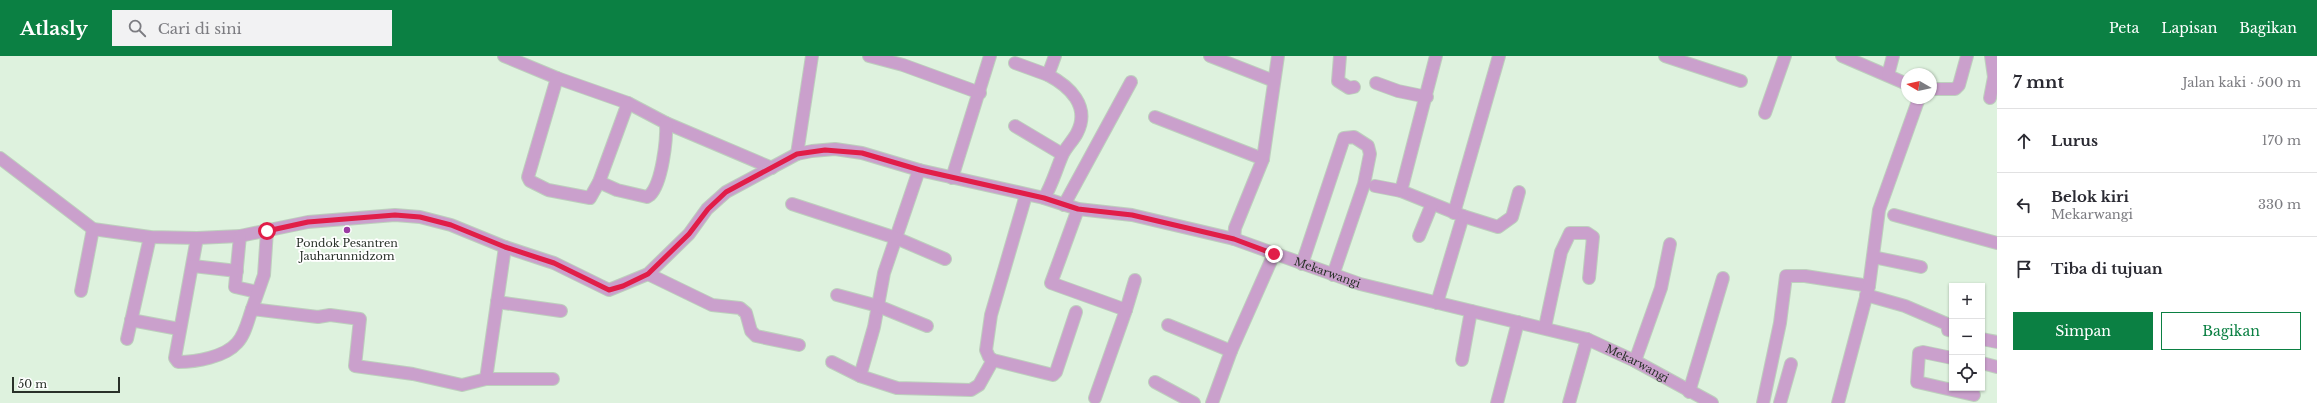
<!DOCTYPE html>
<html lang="id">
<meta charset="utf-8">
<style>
body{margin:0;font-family:"Libre Baskerville",serif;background:#f2f2f3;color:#2b2b33}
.controls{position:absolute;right:12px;bottom:12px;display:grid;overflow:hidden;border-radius:0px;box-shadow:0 1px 3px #0004}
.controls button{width:36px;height:36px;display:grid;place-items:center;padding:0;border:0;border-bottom:1px solid #e1e1e2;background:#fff;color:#2b2b33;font:20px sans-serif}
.compass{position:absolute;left:1901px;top:12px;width:36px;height:36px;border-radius:50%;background:#fff;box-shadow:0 1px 3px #0004;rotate:279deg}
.scale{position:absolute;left:12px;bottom:10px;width:108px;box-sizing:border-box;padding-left:4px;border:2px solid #293129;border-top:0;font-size:11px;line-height:14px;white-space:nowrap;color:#293129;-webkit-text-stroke:3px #fff;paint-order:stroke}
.stop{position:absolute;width:12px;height:12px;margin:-9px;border:3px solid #e11d48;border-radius:50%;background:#fff}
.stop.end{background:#e11d48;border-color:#fff;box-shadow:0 1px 4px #0008}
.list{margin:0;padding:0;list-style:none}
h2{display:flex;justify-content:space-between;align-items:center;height:52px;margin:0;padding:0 16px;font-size:17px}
h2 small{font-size:13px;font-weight:400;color:#7c7c81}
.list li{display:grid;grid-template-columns:26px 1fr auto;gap:12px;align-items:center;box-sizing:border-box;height:64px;padding:0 16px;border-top:1px solid #e1e1e2}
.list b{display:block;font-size:15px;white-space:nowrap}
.list p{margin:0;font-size:13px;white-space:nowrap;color:#7c7c81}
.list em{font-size:13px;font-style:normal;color:#7c7c81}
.actions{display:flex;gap:8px;padding:12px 16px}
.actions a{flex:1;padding:9px 0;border:1px solid #0b8043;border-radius:0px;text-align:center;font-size:14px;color:#0b8043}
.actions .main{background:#0b8043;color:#fff}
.icon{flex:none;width:22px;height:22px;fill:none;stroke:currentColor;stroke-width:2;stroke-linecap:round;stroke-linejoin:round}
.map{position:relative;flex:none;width:1997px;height:347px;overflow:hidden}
header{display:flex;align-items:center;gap:24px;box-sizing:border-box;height:56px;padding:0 20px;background:#0b8043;color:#fff}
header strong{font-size:19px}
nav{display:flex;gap:22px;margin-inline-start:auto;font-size:14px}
.search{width:280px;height:36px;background:#f2f2f3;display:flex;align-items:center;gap:10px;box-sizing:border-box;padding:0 14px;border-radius:0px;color:#7c7c81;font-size:15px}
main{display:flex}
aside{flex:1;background:#fff}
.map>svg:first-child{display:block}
</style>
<header>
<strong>Atlasly</strong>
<div class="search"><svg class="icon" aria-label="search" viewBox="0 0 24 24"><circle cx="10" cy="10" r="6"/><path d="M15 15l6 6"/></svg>Cari di sini</div>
<nav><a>Peta</a><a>Lapisan</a><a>Bagikan</a></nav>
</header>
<main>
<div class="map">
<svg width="1997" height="347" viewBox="0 0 1997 347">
<rect width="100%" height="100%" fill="#def2de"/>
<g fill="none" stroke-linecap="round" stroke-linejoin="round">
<g stroke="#bdcfbd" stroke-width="14">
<g id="minor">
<path d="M504,0l53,22 71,25 38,20 106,45"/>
<path d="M869,0l34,9 77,28"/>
<path d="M1210,0l64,25"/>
<path d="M1340,0l-2,25 11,7 5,-1"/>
<path d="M1665,0l76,25"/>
<path d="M1842,0l65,28"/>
<path d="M1015,7l33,12"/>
<path d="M1888,19l5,-19"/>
<path d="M557,22l-29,99 2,4 18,9 42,8 9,-16 29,-79"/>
<path d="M1376,27l22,8 29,6"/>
<path d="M1931,33h24l4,-4 8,-29"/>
<path d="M1990,42l4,-21 -3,-21"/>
<path d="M1765,57l20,-57"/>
<path d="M1155,61l108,42"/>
<path d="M1015,70l47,28"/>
<path d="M797,98l15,-98"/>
<path id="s1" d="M0,102l93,71 57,8 47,1 43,-2 68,-14 87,-7 25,2 31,8 54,22 49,16 55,27 39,-16 41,-40 18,-25 19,-17 71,-38 15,-3 23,-2 27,4 57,17 125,28 34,11 54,6 102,24 126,45 227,55 48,22 77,42"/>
<path d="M919,114l-35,103 -10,54 -14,49 37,12 74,2 8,-5 14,-25"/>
<path d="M952,122l38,-122"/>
<path d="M599,126l18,8 30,7 3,-2c12,-12 17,-55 16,-72"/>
<path d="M1375,130l26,5 62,25 -26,87"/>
<path d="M1401,135l35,-135"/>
<path d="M1026,139l-35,120 -5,35 3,7 4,3 60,15 3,-3 20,-60"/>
<path d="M1044,142c8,-13 12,-28 18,-42 3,-8 11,-15 15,-23 14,-27 -8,-47 -29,-58l7,-19"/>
<path d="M792,148l104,34 49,21"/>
<path d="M1064,149l67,-123"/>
<path d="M1078,153l-27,74 75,27 -31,88"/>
<path d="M1454,157l45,-157"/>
<path d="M1894,159l103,28"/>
<path d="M1463,160l35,11 14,-10 7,-25"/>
<path d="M240,180l-5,51 22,5"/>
<path d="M1419,180l13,-32"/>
<path d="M197,182l-22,120 3,4c18,0 47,-5 59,-19 8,-8 11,-23 15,-34l66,8 12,-2 30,4 -5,47 58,8 49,11 24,-6h67"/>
<path d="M1234,183l1,-11 28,-69 15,-103"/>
<path d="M1873,201l48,10"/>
<path d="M1302,208l42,-126 10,-1 14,9 2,8 -6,30 -31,91"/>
<path d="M193,210l44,5"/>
<path d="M648,218l64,31 28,3 6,5 5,18 5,5 43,9"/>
<path d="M81,235l12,-62"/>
<path d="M837,239l41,11 49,20"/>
<path d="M1866,239l39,11 42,18 1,6 4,1"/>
<path d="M497,246l64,9"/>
<path d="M252,253l12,-34 3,-44"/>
<path d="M1126,254l9,-30"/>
<path d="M131,264l48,9"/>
<path d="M1168,269l63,26"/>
<path d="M1545,271l16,-75 9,-19h17l6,4 -4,41"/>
<path d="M127,283l23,-102"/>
<path d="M1982,283l15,3"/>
<path d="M1952,302l-29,-6 -4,1 -2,29 57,13"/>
<path d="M1462,304l9,-49"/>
<path d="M1635,305l26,-73 9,-44"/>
<path d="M832,306l28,14"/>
<path d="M1982,307l15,4"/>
<path d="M486,323l19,-132"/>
<path d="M1155,326l39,21"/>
<path d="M1689,336l34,-114"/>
<path d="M1212,347l19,-52 43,-97"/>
<path d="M1497,347l21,-81"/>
<path d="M1569,347l18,-64"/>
<path d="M1763,347l17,-80 6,-47h19l64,10"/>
<path d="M1780,347l11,-39"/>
<path d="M1838,347l31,-117 10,-76 40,-112"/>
</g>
</g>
<use href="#minor" stroke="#caa0cc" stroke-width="12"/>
</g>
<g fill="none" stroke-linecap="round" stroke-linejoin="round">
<path stroke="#e11d48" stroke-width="5" d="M267,175l41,-9 87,-7 25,2 31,8 54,22 49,16 55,27 14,-4 25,-12 41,-40 19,-25 18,-17 71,-38 28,-4 37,3 58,17 124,28 34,11 54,6 102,24 40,15"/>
</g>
<circle fill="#9b3ba3" stroke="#fff" stroke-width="1.5" cx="347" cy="174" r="4"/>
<g text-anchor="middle" stroke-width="3.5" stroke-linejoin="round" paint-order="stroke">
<g font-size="11" fill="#293129" stroke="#fff">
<text x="347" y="191">Pondok Pesantren<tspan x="347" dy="13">Jauharunnidzom</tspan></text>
</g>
<g font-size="11" fill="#293129" stroke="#fff">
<text dy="4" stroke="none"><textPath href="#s1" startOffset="1433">Mekarwangi</textPath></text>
<text dy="4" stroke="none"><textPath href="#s1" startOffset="1757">Mekarwangi</textPath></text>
</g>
</g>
</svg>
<div class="controls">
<button>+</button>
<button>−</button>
<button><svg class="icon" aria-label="locate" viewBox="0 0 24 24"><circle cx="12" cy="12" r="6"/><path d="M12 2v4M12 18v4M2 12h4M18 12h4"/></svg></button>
</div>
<svg class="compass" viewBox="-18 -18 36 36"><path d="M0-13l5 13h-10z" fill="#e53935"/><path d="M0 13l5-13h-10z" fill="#7c7c81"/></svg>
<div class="scale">50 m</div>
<div class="stop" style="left:267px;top:175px"></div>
<div class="stop end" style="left:1274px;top:198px"></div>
</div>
<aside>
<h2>7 mnt<small>Jalan kaki · 500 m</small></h2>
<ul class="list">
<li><svg class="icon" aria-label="ahead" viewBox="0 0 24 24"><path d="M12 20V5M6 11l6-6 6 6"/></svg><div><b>Lurus</b></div><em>170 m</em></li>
<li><svg class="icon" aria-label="left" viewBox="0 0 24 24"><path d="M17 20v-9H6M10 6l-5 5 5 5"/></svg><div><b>Belok kiri</b><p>Mekarwangi</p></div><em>330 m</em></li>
<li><svg class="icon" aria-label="arrive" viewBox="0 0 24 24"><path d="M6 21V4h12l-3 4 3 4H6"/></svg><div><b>Tiba di tujuan</b></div></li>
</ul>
<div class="actions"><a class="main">Simpan</a><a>Bagikan</a></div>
</aside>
</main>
